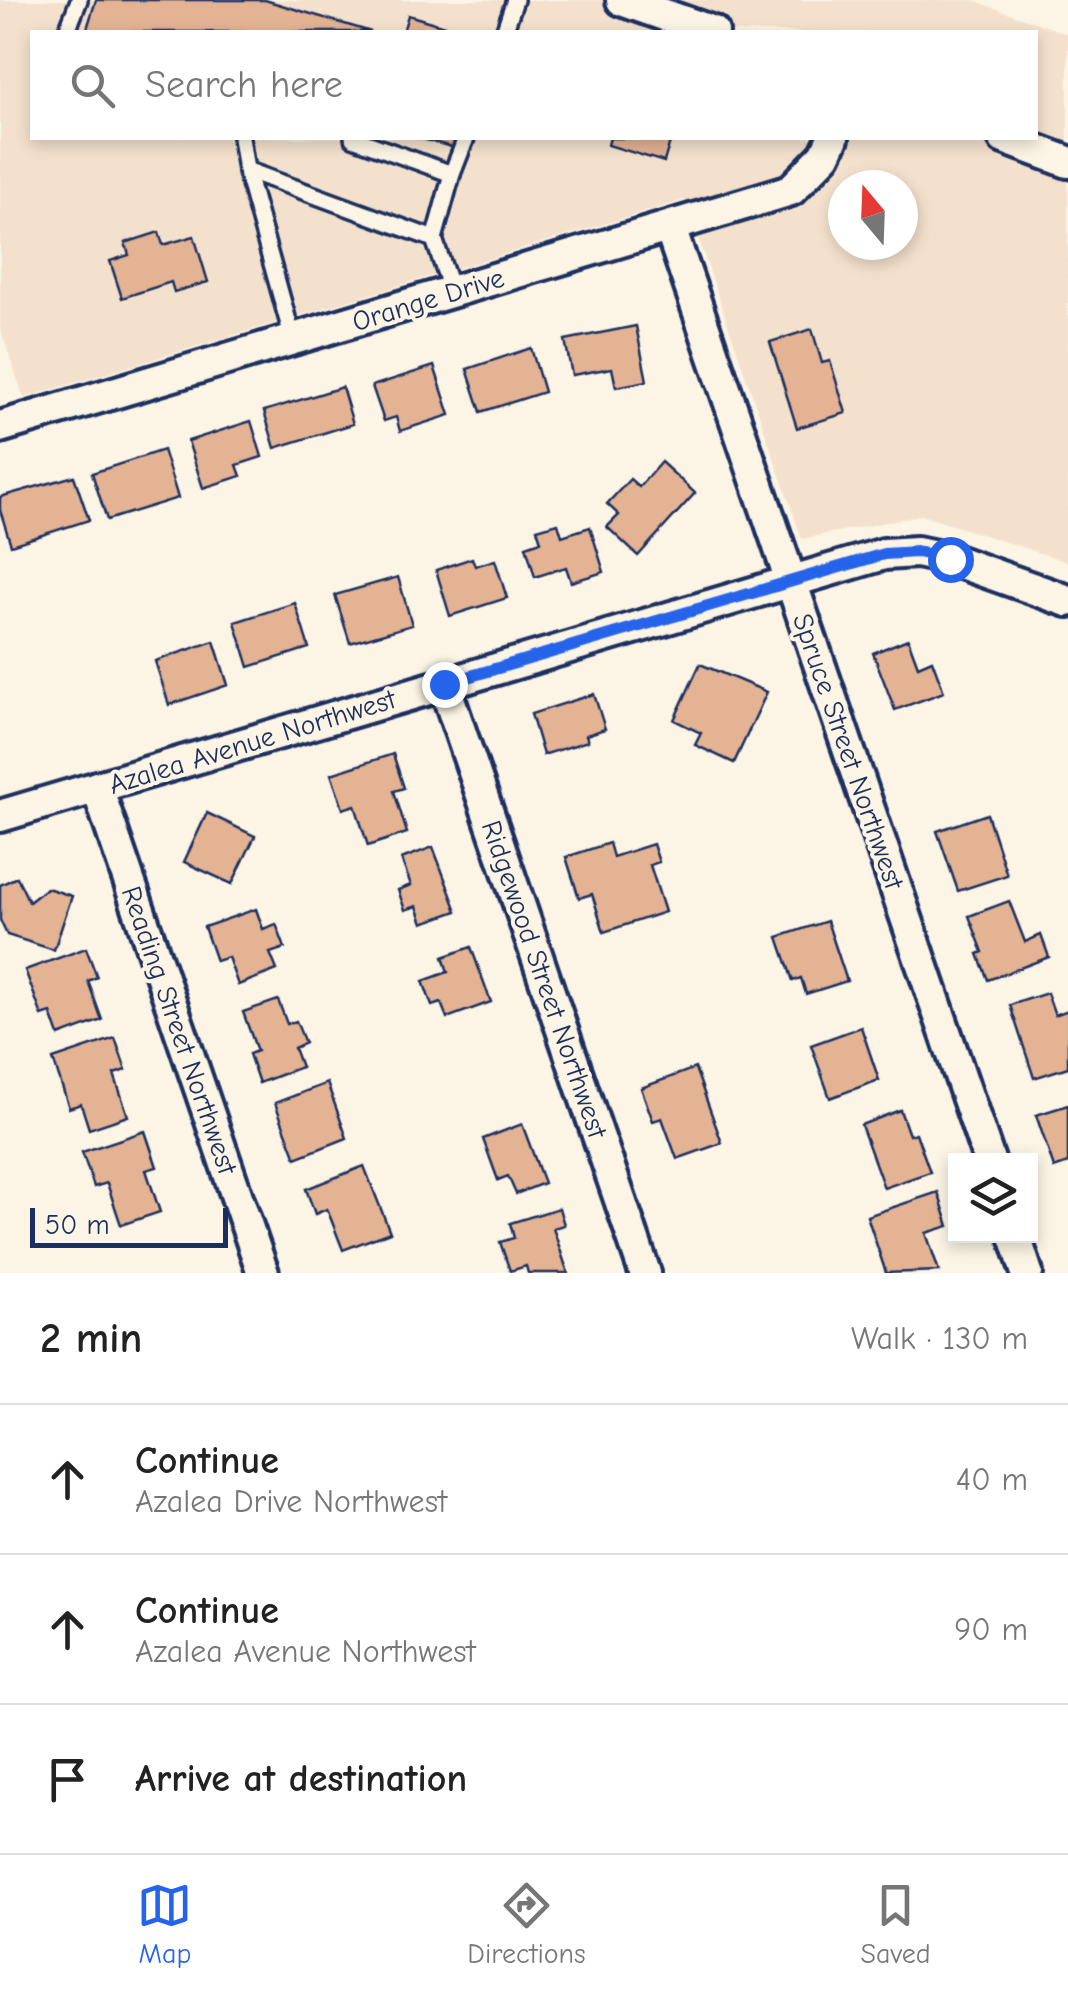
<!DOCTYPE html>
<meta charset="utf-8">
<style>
body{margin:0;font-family:"Comic Neue",sans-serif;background:#f6f6f6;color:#222}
.controls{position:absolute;right:30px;bottom:30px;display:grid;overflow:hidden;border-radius:0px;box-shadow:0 5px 15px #0003}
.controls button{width:90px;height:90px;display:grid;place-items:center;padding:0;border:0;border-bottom:2px solid #e0e0e0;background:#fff;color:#222;font:50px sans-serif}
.compass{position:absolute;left:828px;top:170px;width:90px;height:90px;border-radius:50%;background:#fff;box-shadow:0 5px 15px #0003;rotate:341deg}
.scale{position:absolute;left:30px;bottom:25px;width:198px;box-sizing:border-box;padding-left:10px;border:5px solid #1b2f5e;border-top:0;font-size:28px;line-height:35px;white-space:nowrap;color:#1b2f5e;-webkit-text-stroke:8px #fcf5e5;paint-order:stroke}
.stop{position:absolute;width:30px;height:30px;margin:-22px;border:8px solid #2563eb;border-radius:50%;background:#fff}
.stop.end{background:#2563eb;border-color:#fff;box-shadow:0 2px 10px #0008}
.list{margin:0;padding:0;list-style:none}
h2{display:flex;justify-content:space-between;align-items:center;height:130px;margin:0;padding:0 40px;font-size:42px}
h2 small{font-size:32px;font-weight:400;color:#767676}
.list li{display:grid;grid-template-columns:65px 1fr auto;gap:30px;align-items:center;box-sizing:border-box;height:150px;padding:0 40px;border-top:2px solid #e0e0e0}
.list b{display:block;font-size:38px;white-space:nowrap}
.list p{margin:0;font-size:32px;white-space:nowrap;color:#767676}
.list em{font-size:32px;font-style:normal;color:#767676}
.icon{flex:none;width:55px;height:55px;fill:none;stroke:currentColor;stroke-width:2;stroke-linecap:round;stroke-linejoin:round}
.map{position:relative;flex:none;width:1068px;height:1273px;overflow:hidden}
.search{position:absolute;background:#fff;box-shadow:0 5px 15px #0003;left:30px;right:30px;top:30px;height:110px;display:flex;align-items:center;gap:25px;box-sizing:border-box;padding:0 35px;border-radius:0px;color:#767676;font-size:38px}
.sheet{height:580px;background:#fff}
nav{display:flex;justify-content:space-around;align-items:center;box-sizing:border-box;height:140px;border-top:2px solid #e0e0e0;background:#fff;font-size:28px;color:#767676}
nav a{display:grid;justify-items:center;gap:5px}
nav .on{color:#2563eb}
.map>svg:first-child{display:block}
</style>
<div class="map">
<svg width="1068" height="1273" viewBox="0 0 1068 1273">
<rect width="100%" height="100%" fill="#fcf5e5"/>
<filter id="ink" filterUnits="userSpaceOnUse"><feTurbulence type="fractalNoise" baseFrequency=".01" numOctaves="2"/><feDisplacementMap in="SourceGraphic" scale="20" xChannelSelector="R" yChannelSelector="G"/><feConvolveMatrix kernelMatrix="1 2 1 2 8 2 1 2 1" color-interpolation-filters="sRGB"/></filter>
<g filter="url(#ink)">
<path fill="#f4e1cd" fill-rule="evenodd" d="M0,0h973l95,34v528l-147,-47 -119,24 -117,-339 -661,198 -24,-70zM32,32h1004v106h-1004zM843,185h60v60h-60z"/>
<g fill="#e3b394" stroke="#1b2f5e" stroke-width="2.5">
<path d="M96,0h169l106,32h-285z"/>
<path d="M408,15l56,17h-61z"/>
<path d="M419,138h39l-3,10z"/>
<path d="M610,138h61l-7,24 -56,-17z"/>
<path d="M159,232l4,13 31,-9 14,46 -34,10 -3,-10 -49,16 -12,-37 19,-6 -4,-12z"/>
<path d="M636,326l11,55 -31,6 -4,-19 -40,7 -7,-35z"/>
<path d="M812,329l10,34 8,-2 16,52 -49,15 -27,-86z"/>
<path d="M531,348l13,44 -63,20 -14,-43z"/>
<path d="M434,366l16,49 -50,16 -4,-14 -12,4 -12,-35z"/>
<path d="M342,387l11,37 -78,24 -11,-37z"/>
<path d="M251,421l11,36 -25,8 4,11 -38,12 -15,-47z"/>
<path d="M163,450l15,48 -71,22 -15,-47z"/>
<path d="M661,462l34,31 -57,63 -31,-29 12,-12 -12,-11 23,-25 9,8z"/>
<path d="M74,476l15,44 -78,25 -11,-35v-13z"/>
<path d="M558,523l4,13 28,-9 14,45 -33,10 -5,-15 -31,10 -9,-31 15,-5 -4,-12z"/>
<path d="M472,558l3,8 20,-6 12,38 -57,18 -14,-46z"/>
<path d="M398,577l14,48 -62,18 -15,-48z"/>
<path d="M295,603l14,45 -60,19 -14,-45z"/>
<path d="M908,639l10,27 14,-6 12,32 -49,18 -22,-57z"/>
<path d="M214,641l14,44 -59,20 -14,-44z"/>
<path d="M700,664l67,28 -33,71 -39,-18 6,-12 -27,-13z"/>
<path d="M594,694l11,35 -19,6 2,6 -45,14 -12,-41z"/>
<path d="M393,754l11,34 -10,3 13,42 -39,13 -13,-41 -12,4 -12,-35z"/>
<path d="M207,813l48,23 -23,48 -48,-22z"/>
<path d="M987,814l20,61 -49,16 -21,-60z"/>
<path d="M609,843l4,14 40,-13 6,18 -9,3 15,47 -61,20 -12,-38 -13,4 -13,-41z"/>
<path d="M433,847l24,64 -34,12 -6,-17 -12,4 -7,-20 13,-5 -10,-26z"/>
<path d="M17,877l12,25 18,-14 25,8 -18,54 -47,-15 -7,-15v-35z"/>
<path d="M1009,901l16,41 16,-7 8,22 -61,23 -10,-26 5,-2 -14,-36z"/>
<path d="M256,909l7,20 13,-5 9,24 -15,5 7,17 -39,15 -10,-28 -12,4 -12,-34z"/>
<path d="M827,921l20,60 -41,13 -5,-16 -8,3 -15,-44z"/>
<path d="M471,947l20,55 -44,16 -6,-15 -9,3 -9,-25 25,-9 -5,-15z"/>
<path d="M86,948l11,29 -9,4 14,39 -43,16 -8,-23 -9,3 -17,-46z"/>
<path d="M1047,993l8,22 13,-5v57l-34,11 -24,-73z"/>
<path d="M278,1000l9,24 9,-3 9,22 -11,5 7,19 -42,16 -10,-29 8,-3 -14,-39z"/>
<path d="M861,1027l18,53 -49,18 -19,-53z"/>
<path d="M115,1038l11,32 -12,4 14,42 -39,13 -8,-25 -12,4 -16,-49z"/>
<path d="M695,1068l27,75 -45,16 -15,-41 -9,3 -12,-33z"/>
<path d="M327,1083l20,55 -51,20 -21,-55z"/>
<path d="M1068,1105v58l-14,5 -18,-53z"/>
<path d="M900,1110l9,25 7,-2 14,39 -46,16 -23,-63z"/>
<path d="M522,1124l22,59 -28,11 -8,-18 -10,4 -15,-41z"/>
<path d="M145,1131l12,36 -11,3 14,42 -39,13 -14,-42 -13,4 -12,-35z"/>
<path d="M364,1166l26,66 -47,18 -16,-41 -12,5 -9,-25z"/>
<path d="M938,1192l11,34 -23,7 13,38 -53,2 -19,-57z"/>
<path d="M559,1208l5,17 -11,3 15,45h-40l-2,-7 -16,5 -10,-29 14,-4 -4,-15z"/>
</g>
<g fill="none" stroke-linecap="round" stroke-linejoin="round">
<g stroke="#1b2f5e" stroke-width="22">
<g id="lane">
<path d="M71,32l-4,-1 12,-31"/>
<path d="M504,32l11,-32"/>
<path d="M241,138l5,32"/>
<path d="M353,138l99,36 14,-36"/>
<path d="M434,239l18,-65"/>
<path d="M293,339l-47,-169 188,69 18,53"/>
</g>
</g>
<g stroke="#1b2f5e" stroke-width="38">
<g id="street">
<path d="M622,0l91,32"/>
<path d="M1004,138l64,24"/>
<path d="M670,228l319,932"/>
<path d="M0,427l791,-237 34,-35 8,-17"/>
<path d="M444,684l201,589"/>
<path d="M97,787l166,486"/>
<path d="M0,816l884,-262 33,-2 33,7 118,42"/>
<path d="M1015,1236l12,37"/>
</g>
</g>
<use href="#lane" stroke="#fcf5e5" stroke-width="15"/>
<use href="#street" stroke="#fcf5e5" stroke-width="30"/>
</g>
</g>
<g fill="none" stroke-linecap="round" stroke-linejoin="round" filter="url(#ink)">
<path stroke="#2563eb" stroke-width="12" d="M444,684l440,-130 33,-2 33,7"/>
</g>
<g text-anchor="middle" stroke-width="8" stroke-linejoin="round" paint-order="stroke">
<g font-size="28" fill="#1b2f5e" stroke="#fcf5e5">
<text transform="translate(428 299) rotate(-17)" y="10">Orange Drive</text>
<text transform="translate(252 741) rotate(-17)" y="10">Azalea Avenue Northwest</text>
<text transform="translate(849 751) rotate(71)" y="10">Spruce Street Northwest</text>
<text transform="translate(545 979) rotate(71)" y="10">Ridgewood Street Northwest</text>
<text transform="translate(180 1030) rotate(71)" y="10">Reading Street Northwest</text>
</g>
</g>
</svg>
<div class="controls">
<button><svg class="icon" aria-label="layers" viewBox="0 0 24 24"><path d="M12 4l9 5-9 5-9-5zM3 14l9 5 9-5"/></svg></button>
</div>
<svg class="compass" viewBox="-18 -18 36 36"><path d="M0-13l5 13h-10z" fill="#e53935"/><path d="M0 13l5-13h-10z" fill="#767676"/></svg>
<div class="scale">50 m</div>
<div class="stop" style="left:950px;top:559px"></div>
<div class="stop end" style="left:444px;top:684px"></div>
<div class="search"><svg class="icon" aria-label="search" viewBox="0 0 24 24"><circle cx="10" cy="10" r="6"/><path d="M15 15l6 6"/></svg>Search here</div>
</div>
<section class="sheet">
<h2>2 min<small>Walk · 130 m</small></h2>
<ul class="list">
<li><svg class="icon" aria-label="ahead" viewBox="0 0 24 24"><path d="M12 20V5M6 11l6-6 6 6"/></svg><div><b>Continue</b><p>Azalea Drive Northwest</p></div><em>40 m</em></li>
<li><svg class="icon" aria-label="ahead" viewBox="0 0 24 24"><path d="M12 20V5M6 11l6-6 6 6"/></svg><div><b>Continue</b><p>Azalea Avenue Northwest</p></div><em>90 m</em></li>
<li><svg class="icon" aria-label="arrive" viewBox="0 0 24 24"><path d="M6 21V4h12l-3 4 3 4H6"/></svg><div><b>Arrive at destination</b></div></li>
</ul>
</section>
<nav>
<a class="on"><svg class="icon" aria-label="map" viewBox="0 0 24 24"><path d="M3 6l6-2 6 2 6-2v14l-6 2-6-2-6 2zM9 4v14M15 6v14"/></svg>Map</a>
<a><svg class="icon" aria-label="directions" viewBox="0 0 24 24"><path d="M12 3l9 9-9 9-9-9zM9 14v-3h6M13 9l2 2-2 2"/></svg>Directions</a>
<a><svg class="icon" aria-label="saved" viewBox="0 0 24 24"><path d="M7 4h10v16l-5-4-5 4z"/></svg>Saved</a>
</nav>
